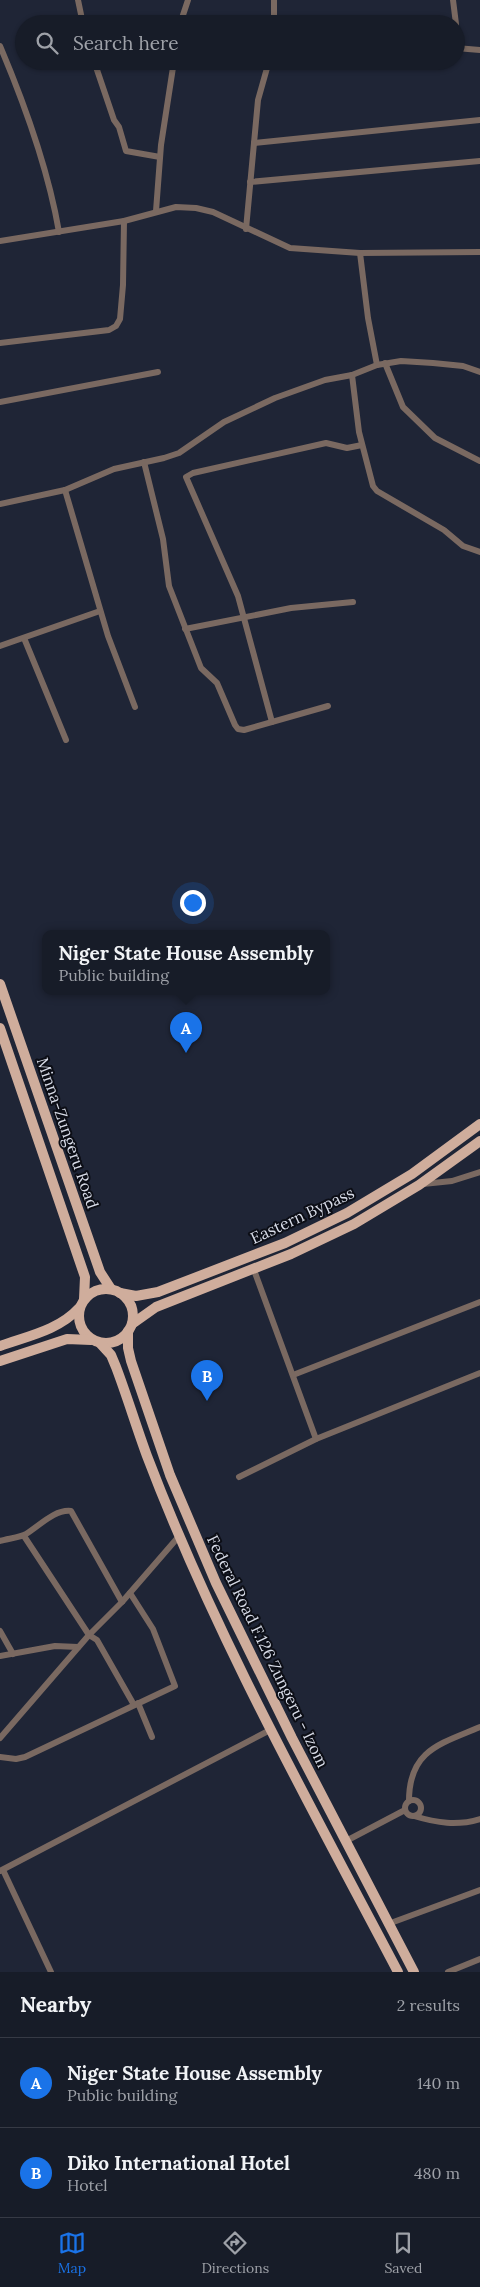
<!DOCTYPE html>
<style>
body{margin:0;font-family:Lora,serif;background:#202530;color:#f1f3f6}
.you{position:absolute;left:192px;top:902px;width:18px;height:18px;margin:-12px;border:4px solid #fff;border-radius:50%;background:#1a73e8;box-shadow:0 0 0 8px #1a73e833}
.badge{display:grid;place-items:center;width:32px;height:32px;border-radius:50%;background:#1a73e8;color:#fff;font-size:16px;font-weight:700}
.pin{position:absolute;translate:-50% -41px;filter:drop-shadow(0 1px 2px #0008)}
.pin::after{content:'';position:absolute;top:26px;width:18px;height:15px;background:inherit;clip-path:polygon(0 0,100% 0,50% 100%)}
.popup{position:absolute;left:42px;top:930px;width:288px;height:65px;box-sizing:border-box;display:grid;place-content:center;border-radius:10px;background:#171c28;filter:drop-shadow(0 1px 4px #0005);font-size:16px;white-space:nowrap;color:#9ea1a8}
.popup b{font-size:19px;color:#f1f3f6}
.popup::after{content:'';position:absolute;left:50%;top:100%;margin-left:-10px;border:10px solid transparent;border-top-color:#171c28}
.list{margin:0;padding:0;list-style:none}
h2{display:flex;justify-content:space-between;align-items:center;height:65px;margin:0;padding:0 20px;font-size:21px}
h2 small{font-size:16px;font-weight:400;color:#9ea1a8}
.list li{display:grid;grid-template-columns:32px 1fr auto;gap:15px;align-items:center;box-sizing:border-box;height:90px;padding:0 20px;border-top:1px solid #363a45}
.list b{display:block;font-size:19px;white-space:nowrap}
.list p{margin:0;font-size:16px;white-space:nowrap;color:#9ea1a8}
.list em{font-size:16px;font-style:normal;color:#9ea1a8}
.icon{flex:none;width:28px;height:28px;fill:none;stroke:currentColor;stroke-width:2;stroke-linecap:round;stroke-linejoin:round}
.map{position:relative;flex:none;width:480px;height:1972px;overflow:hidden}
.search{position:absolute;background:#171c28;box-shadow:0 1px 4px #0004;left:15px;right:15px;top:15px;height:55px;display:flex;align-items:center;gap:12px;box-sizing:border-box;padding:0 18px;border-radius:28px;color:#9ea1a8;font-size:19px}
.sheet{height:245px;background:#171c28}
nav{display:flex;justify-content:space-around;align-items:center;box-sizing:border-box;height:70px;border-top:1px solid #363a45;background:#171c28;font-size:14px;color:#9ea1a8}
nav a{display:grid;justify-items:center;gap:2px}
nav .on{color:#1a73e8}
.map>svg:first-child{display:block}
</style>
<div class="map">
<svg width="480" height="1972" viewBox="0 0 480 1972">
<rect width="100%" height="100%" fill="#1f2536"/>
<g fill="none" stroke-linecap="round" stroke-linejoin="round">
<g stroke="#7a6961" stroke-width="6">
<path d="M78,0l5,24"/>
<path d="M453,0l3,24"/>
<path d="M180,24l8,-24"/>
<path d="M274,24v-24"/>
<path d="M456,26l3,22"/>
<path d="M0,46c25,59 48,122 59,186"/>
<path d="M456,48l24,2"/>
<path d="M94,61l20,59 5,7 7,24 34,6"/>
<path d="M254,143l226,-23"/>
<path d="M250,182l230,-21"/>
<path d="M156,211l5,-66 13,-84"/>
<path d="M246,229l12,-129 11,-39"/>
<path d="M0,241l124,-20 52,-14 20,1 17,4 77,36 70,5 120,-1"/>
<path d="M360,253l8,65 9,47"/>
<path d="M0,343l109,-13 7,-4 4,-7 3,-34 1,-64"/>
<path d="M385,363l18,44 32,31 45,23"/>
<path d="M352,375l7,57 14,54 4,5 67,39 19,16 17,6"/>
<path d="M0,402l158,-30"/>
<path d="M144,462l19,77 6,47 32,82 16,15 18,42 3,4 6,1 84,-24"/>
<path d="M65,490l43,146 27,71"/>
<path d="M0,504l65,-14 49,-21 50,-11 15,-5 45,-31 51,-24 50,-18 27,-5 25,-10 24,-4 32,2 30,3 17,6"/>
<path d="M185,629l106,-21 62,-6"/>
<path d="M24,638l42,102"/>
<path d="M0,646l100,-35"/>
<path d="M272,722l-34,-126 -52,-119 7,-4 133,-30 21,5 15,-3"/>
<path d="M423,1184l29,-3 28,-9"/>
<path d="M254,1270l62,169"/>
<path d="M293,1375l187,-73"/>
<path d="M239,1477l77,-38 164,-66"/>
<path d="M24,1536l65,99 8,5 37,65"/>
<path d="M0,1541c6,-2 22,-4 26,-7 13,-8 29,-25 45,-23l51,91"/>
<path d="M0,1631l13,23"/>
<path d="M0,1656l55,-10 23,1"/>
<path d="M138,1703l14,34"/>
<path d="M0,1738l89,-103 33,-33 58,-67"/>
<path d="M0,1757l16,2 9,-2 150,-71 -22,-57 -23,-36"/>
<circle cx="413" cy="1808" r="8"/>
<path d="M409,1801c0,-51 31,-57 71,-74"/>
<path d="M414,1816c23,7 43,10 66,3"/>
<path d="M346,1841l59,-31"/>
<path d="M3,1870l48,102"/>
<path d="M0,1871l272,-142"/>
<path d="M388,1924l92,-34"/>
<path d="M448,1972l32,-13"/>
</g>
<g stroke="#cfad9c" stroke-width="10">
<path d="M0,984l100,288 11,17"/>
<path d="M0,1028l85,249 -1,22"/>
<circle cx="106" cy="1316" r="27"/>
<path d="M120,1293l16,3 22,-4 127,-49 62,-30 65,-39 68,-50"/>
<path d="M132,1324l24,-17 135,-53 63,-30 65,-39 61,-44"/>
<path d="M128,1331v17l3,13 39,114 46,108 76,155 122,234"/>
<path d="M100,1343l11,12 5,12c11,29 20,59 31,89 68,179 162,347 251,516"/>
<path d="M0,1346c28,-10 59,-16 79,-38"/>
<path d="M0,1361l67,-22 24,1"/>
</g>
</g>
<g text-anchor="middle" stroke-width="4" stroke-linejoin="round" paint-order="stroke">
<g font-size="16" fill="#d8dce8" stroke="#0c0e16">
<text transform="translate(68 1133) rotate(71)" y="6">Minna-Zungeru Road</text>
<text transform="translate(302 1215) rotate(-25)" y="6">Eastern Bypass</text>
<text transform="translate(268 1651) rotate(64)" y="6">Federal Road F.126 Zungeru - Izom</text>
</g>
</g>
</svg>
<div class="you"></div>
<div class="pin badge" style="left:186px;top:1053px">A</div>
<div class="popup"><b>Niger State House Assembly</b>Public building</div>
<div class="pin badge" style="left:207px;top:1401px">B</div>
<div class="search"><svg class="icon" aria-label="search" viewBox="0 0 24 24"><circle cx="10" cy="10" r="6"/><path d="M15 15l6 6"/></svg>Search here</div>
</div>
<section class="sheet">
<h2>Nearby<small>2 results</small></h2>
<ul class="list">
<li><span class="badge">A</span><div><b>Niger State House Assembly</b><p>Public building</p></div><em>140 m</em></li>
<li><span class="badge">B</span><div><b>Diko International Hotel</b><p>Hotel</p></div><em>480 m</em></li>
</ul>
</section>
<nav>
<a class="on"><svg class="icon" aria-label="map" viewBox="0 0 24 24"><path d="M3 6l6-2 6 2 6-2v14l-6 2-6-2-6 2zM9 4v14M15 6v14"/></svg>Map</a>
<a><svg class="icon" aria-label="directions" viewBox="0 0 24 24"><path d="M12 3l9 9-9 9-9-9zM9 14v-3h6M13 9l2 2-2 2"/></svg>Directions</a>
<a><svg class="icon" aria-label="saved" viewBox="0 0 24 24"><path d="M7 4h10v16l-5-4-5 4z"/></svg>Saved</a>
</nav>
